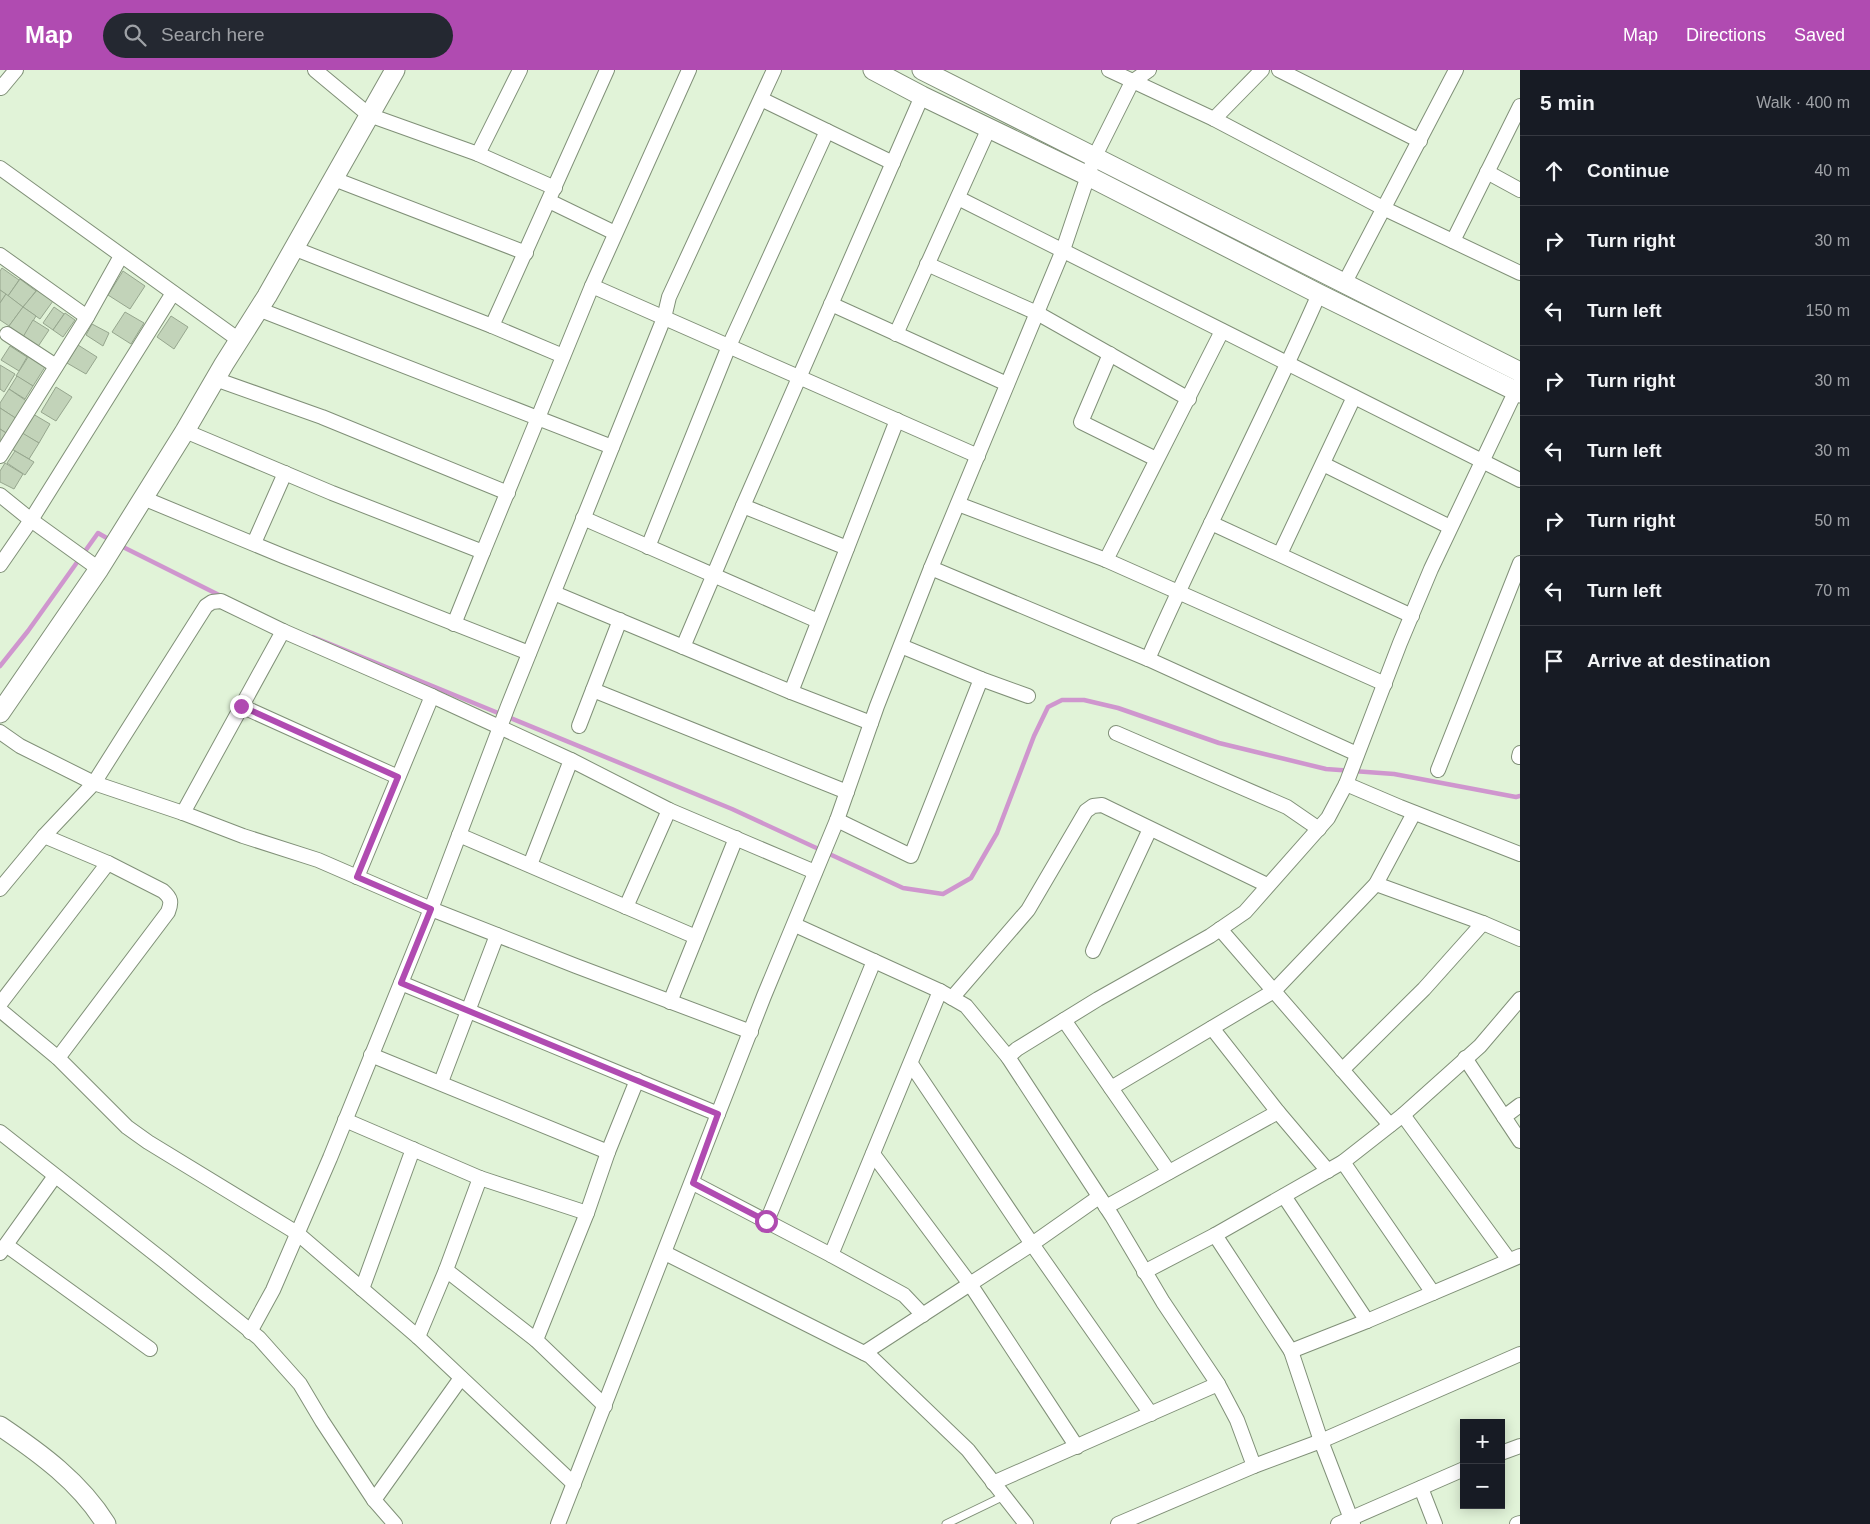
<!DOCTYPE html>
<meta charset="utf-8">
<style>
body{margin:0;font-family:Helvetica,sans-serif;background:#242831;color:#f1f3f6}
.controls{position:absolute;right:15px;bottom:15px;display:grid;overflow:hidden;border-radius:0px;box-shadow:0 2px 12px #0003}
.controls button{width:45px;height:45px;display:grid;place-items:center;padding:0;border:0;border-bottom:1px solid #363941;background:#171b24;color:#f1f3f6;font:25px sans-serif}
.stop{position:absolute;width:15px;height:15px;margin:-11px;border:4px solid #b04bb1;border-radius:50%;background:#fff}
.stop.end{background:#b04bb1;border-color:#fff;box-shadow:0 1px 5px #0008}
.list{margin:0;padding:0;list-style:none}
h2{display:flex;justify-content:space-between;align-items:center;height:65px;margin:0;padding:0 20px;font-size:21px}
h2 small{font-size:16px;font-weight:400;color:#9ea1a6}
.list li{display:grid;grid-template-columns:32px 1fr auto;gap:15px;align-items:center;box-sizing:border-box;height:70px;padding:0 20px;border-top:1px solid #363941}
.list b{display:block;font-size:19px;white-space:nowrap}
.list em{font-size:16px;font-style:normal;color:#9ea1a6}
.icon{flex:none;width:28px;height:28px;fill:none;stroke:currentColor;stroke-width:2;stroke-linecap:round;stroke-linejoin:round}
.map{position:relative;flex:none;width:1520px;height:1454px;overflow:hidden}
header{display:flex;align-items:center;gap:30px;box-sizing:border-box;height:70px;padding:0 25px;background:#b04bb1;color:#fff}
header strong{font-size:24px}
nav{display:flex;gap:28px;margin-inline-start:auto;font-size:18px}
.search{width:350px;height:45px;background:#242831;display:flex;align-items:center;gap:12px;box-sizing:border-box;padding:0 18px;border-radius:28px;color:#9ea1a6;font-size:19px}
main{display:flex}
aside{flex:1;background:#171b24}
.map>svg:first-child{display:block}
</style>
<header>
<strong>Map</strong>
<div class="search"><svg class="icon" aria-label="search" viewBox="0 0 24 24"><circle cx="10" cy="10" r="6"/><path d="M15 15l6 6"/></svg>Search here</div>
<nav><a>Map</a><a>Directions</a><a>Saved</a></nav>
</header>
<main>
<div class="map">
<svg width="1520" height="1454" viewBox="0 0 1520 1454">
<rect width="100%" height="100%" fill="#e1f3d8"/>
<g fill="none" stroke-linecap="round" stroke-linejoin="round">
<g stroke="#cf96ce" stroke-width="4.5">
<path d="M119,475l102,51"/>
<path d="M313,567l419,172 171,79 40,6 28,-16 26,-45 37,-97 14,-29 14,-7h22l34,8 101,35 107,26 68,5 122,23 4,-1"/>
<path d="M0,596l28,-35 70,-98 14,8"/>
</g>
</g>
<g fill="#c2d3b9" stroke="#96a68e">
<path d="M2,198l17,12 -11,16 -8,-6v-19z"/>
<path d="M123,201l22,15 -15,23 -22,-14z"/>
<path d="M20,209l16,12 -13,16 -15,-11z"/>
<path d="M38,219l15,12 -13,18 -17,-12z"/>
<path d="M0,220l6,4 -6,9z"/>
<path d="M6,224l17,13 -14,19 -9,-6v-17z"/>
<path d="M23,237l13,9 -13,22 -14,-12z"/>
<path d="M54,237l10,7 -11,16 -10,-7z"/>
<path d="M125,242l19,11 -13,21 -19,-12z"/>
<path d="M65,243l10,7 -12,17 -10,-7z"/>
<path d="M171,246l17,11 -14,22 -17,-12z"/>
<path d="M33,250l16,10 -14,21 -15,-9z"/>
<path d="M92,254l17,9 -6,13 -17,-11z"/>
<path d="M78,275l19,12 -11,17 -19,-11z"/>
<path d="M10,276l17,11 -8,14 -18,-11z"/>
<path d="M30,284l15,13 -12,19 -17,-10z"/>
<path d="M0,295l15,9 -11,18 -4,-3z"/>
<path d="M17,306l16,10 -8,13 -16,-10z"/>
<path d="M56,317l16,10 -16,24 -15,-9z"/>
<path d="M9,319l19,13 -11,17 -17,-11v-5z"/>
<path d="M0,338l17,11 -9,15 -8,-5z"/>
<path d="M33,344l17,10 -11,19 -18,-10z"/>
<path d="M0,359l6,4 -6,10z"/>
<path d="M19,361l20,12 -10,16 -19,-11z"/>
<path d="M15,381l19,11 -9,13 -18,-12z"/>
<path d="M5,393l18,11 -9,15 -14,-7v-11z"/>
</g>
<g fill="none" stroke-linecap="round" stroke-linejoin="round">
<g stroke="#809078" stroke-width="9">
<path id="lane" d="M946,1454l58,-28"/>
</g>
<g stroke="#809078" stroke-width="16">
<g id="street">
<path d="M315,0l54,45 109,39 42,-84"/>
<path d="M1109,0l105,49 169,89 137,65"/>
<path d="M1279,0l141,71"/>
<path d="M1,18l15,-18"/>
<path d="M761,29l132,64"/>
<path d="M1214,49l48,-49"/>
<path d="M478,84l77,34"/>
<path d="M0,98l239,172"/>
<path d="M1487,102l33,18"/>
<path d="M334,109l192,74"/>
<path d="M958,128l562,282"/>
<path d="M549,131l66,32"/>
<path d="M1453,171l67,-135"/>
<path d="M293,178l199,78"/>
<path d="M0,185l87,62"/>
<path d="M927,194l110,49 152,86"/>
<path d="M1344,214l112,-214"/>
<path d="M592,216l386,170"/>
<path d="M831,234l176,80"/>
<path d="M258,239l354,138"/>
<path d="M7,264l49,32"/>
<path d="M896,264l93,-206"/>
<path d="M1110,284l-29,68 75,37"/>
<path d="M563,286l-71,-30 115,-256"/>
<path d="M215,309l107,38 186,76"/>
<path d="M185,361l147,62 151,59 109,-266 97,-216"/>
<path d="M0,386l87,-139 34,-61"/>
<path d="M1323,394l127,63"/>
<path d="M0,425l31,25 68,49"/>
<path d="M143,428l140,58 246,97"/>
<path d="M958,434l148,56 279,124"/>
<path d="M743,436l104,42"/>
<path d="M583,448l235,103"/>
<path d="M1211,453l201,93"/>
<path d="M254,473l31,-70"/>
<path d="M648,477l81,-201 98,-215"/>
<path d="M1280,484l74,-157"/>
<path d="M1106,490l116,-229"/>
<path d="M0,495l31,-45 142,-227"/>
<path d="M931,498l217,91 209,95"/>
<path d="M554,523l237,99 80,31"/>
<path d="M454,554l29,-72"/>
<path d="M683,577l60,-141 179,-410"/>
<path d="M1148,589c54,-123 117,-242 171,-365"/>
<path d="M981,609l47,17"/>
<path d="M593,620l254,102"/>
<path d="M791,622l106,-272"/>
<path d="M432,626l139,64 98,50 146,62"/>
<path d="M241,636l157,71"/>
<path d="M579,656l41,-106"/>
<path d="M0,662l20,14 74,37 89,30 60,23 75,24 113,49 145,57 175,66"/>
<path d="M1116,663l171,74 32,22"/>
<path d="M1519,687l1,-4"/>
<path d="M1438,700l82,-207"/>
<path d="M1346,714l54,23 120,47"/>
<path d="M183,743l100,-182"/>
<path d="M837,750l74,36 70,-177 -80,-33"/>
<path d="M459,765l237,102"/>
<path d="M44,766l64,27 55,28c8,7 9,11 5,21l-110,146"/>
<path d="M530,795l41,-105"/>
<path d="M1376,814l107,39 37,16"/>
<path d="M0,819l44,-53 50,-53 112,-177 6,-4 9,-1 62,30 149,65 -75,181"/>
<path d="M626,837l43,-97"/>
<path d="M795,855l145,66 26,15 42,51 104,159 51,86 55,82 19,36 17,46"/>
<path d="M1220,859l170,196"/>
<path d="M1093,881l57,-122"/>
<path d="M401,913l317,131"/>
<path d="M952,928l76,-88 58,-99 7,-5 9,-1 165,80"/>
<path d="M670,932l66,-164"/>
<path d="M0,934l108,-141"/>
<path d="M0,940l58,48 69,69 21,15 149,91 121,104 156,147"/>
<path d="M1064,950l105,152"/>
<path d="M1212,958l66,84 50,59"/>
<path d="M371,985l237,97"/>
<path d="M1008,987l9,-8 81,-50 112,-63 35,-24 83,-94 18,-34 54,-141 31,-74 88,-185"/>
<path d="M1465,988l55,83"/>
<path d="M911,994l121,180 67,-47"/>
<path d="M1342,1000l82,-81 59,-66"/>
<path d="M441,1012l56,-147"/>
<path d="M1111,1018l163,-97 102,-107 38,-71"/>
<path d="M1403,1045l106,145"/>
<path d="M1504,1047l16,-12"/>
<path d="M345,1050l135,58 -34,92 90,70"/>
<path d="M0,1062l164,129 95,77 41,46 22,37 52,79 21,24"/>
<path d="M873,1084l97,130 62,-40 119,170"/>
<path d="M1343,1092l90,131"/>
<path d="M480,1108l107,35"/>
<path d="M693,1113l138,72 109,-264"/>
<path d="M1284,1126l83,125"/>
<path d="M1106,1137l172,-95"/>
<path d="M767,1151l107,-260"/>
<path d="M1215,1165l76,116 76,-30 153,-65"/>
<path d="M6,1175l144,104"/>
<path d="M0,1183l55,-77"/>
<path d="M665,1183l205,103 98,94 58,74"/>
<path d="M831,1185l73,40 19,20"/>
<path d="M1144,1202l71,-37 128,-73 60,-47 77,-69 40,-47"/>
<path d="M362,1219l51,-140"/>
<path d="M250,1262l23,-42 57,-132 101,-249 77,-203 156,-388 5,-21 105,-227"/>
<path d="M418,1267l28,-67"/>
<path d="M1291,1281l30,90 32,83"/>
<path d="M864,1283l106,-69 107,163"/>
<path d="M605,1336l-69,-66 51,-127 21,-61 29,-72"/>
<path d="M1501,1383l19,-7"/>
<path d="M993,1413l225,-99"/>
<path d="M1421,1418l14,36"/>
<path d="M374,1430l87,-122"/>
<path d="M558,1454l206,-528 73,-176 40,-114 54,-138 132,-318 31,-92 38,-76 17,-12"/>
<path d="M1118,1454l136,-58 67,-25 199,-87"/>
<path d="M1338,1454l126,-55"/>
<path d="M1517,1454l3,-1"/>
</g>
</g>
<g stroke="#809078" stroke-width="21">
<g id="secondary">
<path d="M873,0l49,26 166,80 231,118 201,99"/>
<path d="M922,0l598,302"/>
<path d="M0,643l99,-144 86,-138 39,-67 43,-68 128,-226"/>
<path d="M0,1356c40,27 80,56 106,98"/>
</g>
</g>
<use href="#lane" stroke="#fff" stroke-width="7"/>
<use href="#street" stroke="#fff" stroke-width="14"/>
<use href="#secondary" stroke="#fff" stroke-width="19"/>
</g>
<g fill="none" stroke-linecap="round" stroke-linejoin="round">
<path stroke="#b04bb1" stroke-width="6" d="M241,636l157,71 -41,100 74,32 -30,74 317,131 -25,69 73,38"/>
</g>
</svg>
<div class="controls">
<button>+</button>
<button>−</button>
</div>
<div class="stop" style="left:766px;top:1151px"></div>
<div class="stop end" style="left:241px;top:636px"></div>
</div>
<aside>
<h2>5 min<small>Walk · 400 m</small></h2>
<ul class="list">
<li><svg class="icon" aria-label="ahead" viewBox="0 0 24 24"><path d="M12 20V5M6 11l6-6 6 6"/></svg><div><b>Continue</b></div><em>40 m</em></li>
<li><svg class="icon" aria-label="right" viewBox="0 0 24 24"><path d="M7 20v-9h11M14 6l5 5-5 5"/></svg><div><b>Turn right</b></div><em>30 m</em></li>
<li><svg class="icon" aria-label="left" viewBox="0 0 24 24"><path d="M17 20v-9H6M10 6l-5 5 5 5"/></svg><div><b>Turn left</b></div><em>150 m</em></li>
<li><svg class="icon" aria-label="right" viewBox="0 0 24 24"><path d="M7 20v-9h11M14 6l5 5-5 5"/></svg><div><b>Turn right</b></div><em>30 m</em></li>
<li><svg class="icon" aria-label="left" viewBox="0 0 24 24"><path d="M17 20v-9H6M10 6l-5 5 5 5"/></svg><div><b>Turn left</b></div><em>30 m</em></li>
<li><svg class="icon" aria-label="right" viewBox="0 0 24 24"><path d="M7 20v-9h11M14 6l5 5-5 5"/></svg><div><b>Turn right</b></div><em>50 m</em></li>
<li><svg class="icon" aria-label="left" viewBox="0 0 24 24"><path d="M17 20v-9H6M10 6l-5 5 5 5"/></svg><div><b>Turn left</b></div><em>70 m</em></li>
<li><svg class="icon" aria-label="arrive" viewBox="0 0 24 24"><path d="M6 21V4h12l-3 4 3 4H6"/></svg><div><b>Arrive at destination</b></div></li>
</ul>
</aside>
</main>
